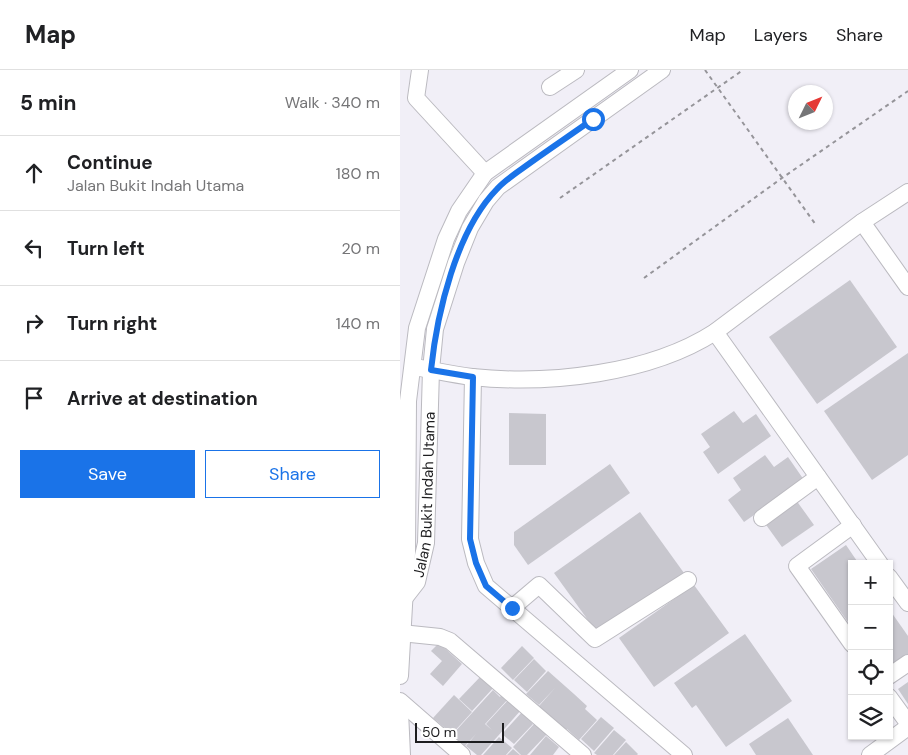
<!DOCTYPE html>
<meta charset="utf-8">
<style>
body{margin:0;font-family:"DM Sans",sans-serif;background:#f6f6f6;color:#202124}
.controls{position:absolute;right:15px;bottom:15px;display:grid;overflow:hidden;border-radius:0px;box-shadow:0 1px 4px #0004}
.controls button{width:45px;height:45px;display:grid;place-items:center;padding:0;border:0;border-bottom:1px solid #e0e0e0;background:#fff;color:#202124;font:25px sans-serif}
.compass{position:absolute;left:388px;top:15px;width:45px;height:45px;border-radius:50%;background:#fff;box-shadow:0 1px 4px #0004;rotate:47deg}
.scale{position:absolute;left:15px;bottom:12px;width:89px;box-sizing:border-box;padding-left:5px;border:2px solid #1d1d1f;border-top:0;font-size:14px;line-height:18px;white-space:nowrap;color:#1d1d1f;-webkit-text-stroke:4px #fff;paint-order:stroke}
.stop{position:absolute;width:15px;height:15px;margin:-11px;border:4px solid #1a73e8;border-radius:50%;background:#fff}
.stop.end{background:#1a73e8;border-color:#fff;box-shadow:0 1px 5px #0008}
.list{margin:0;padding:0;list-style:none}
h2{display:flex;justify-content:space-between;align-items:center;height:65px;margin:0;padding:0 20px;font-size:21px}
h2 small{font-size:16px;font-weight:400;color:#757577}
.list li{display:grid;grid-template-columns:32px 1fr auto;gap:15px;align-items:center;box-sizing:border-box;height:75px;padding:0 20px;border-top:1px solid #e0e0e0}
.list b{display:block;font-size:19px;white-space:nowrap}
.list p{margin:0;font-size:16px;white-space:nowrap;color:#757577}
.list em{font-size:16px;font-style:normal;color:#757577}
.actions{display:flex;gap:10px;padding:15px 20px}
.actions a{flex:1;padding:11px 0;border:1px solid #1a73e8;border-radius:0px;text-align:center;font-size:18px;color:#1a73e8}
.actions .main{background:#1a73e8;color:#fff}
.icon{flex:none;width:28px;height:28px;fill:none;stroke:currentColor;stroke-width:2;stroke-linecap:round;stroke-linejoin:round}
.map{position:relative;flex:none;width:508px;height:685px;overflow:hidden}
header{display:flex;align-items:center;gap:30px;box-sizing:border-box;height:70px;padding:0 25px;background:#fff;border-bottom:1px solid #e0e0e0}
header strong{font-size:24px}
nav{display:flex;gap:28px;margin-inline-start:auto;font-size:18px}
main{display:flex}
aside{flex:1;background:#fff}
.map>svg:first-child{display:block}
</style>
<header>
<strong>Map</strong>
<nav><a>Map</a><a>Layers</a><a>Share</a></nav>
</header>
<main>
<aside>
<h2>5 min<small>Walk · 340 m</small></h2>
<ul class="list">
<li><svg class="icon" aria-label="ahead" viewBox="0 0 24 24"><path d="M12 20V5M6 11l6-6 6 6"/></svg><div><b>Continue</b><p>Jalan Bukit Indah Utama</p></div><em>180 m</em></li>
<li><svg class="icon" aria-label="left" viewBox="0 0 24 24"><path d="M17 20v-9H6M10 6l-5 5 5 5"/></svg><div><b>Turn left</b></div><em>20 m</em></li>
<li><svg class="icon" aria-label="right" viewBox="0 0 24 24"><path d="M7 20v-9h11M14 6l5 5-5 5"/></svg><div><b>Turn right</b></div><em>140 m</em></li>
<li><svg class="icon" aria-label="arrive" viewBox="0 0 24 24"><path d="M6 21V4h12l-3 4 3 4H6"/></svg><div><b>Arrive at destination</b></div></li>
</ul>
<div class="actions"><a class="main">Save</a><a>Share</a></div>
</aside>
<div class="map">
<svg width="508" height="685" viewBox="0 0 508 685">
<rect width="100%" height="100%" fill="#f1eff7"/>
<g fill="#c8c7ce">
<path d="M450,210l47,67 -80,57 -48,-67z"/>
<path d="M508,283v102l-36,25 -48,-69z"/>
<path d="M334,341l9,12 13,-9 15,22 -53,38 -15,-22 7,-5 -9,-13z"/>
<path d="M109,343l37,1v51h-37z"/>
<path d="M365,385l9,12 14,-10 16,23 -60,42 -16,-22 13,-10 -8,-12z"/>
<path d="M210,394l20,29 -102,72 -14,-20v-13z"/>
<path d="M396,430l18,25 -32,22 -18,-25z"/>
<path d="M240,442l44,61 -86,61 -44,-61z"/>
<path d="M446,475l13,19h-7v64l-41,-59z"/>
<path d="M294,515l35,48 -75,54 -35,-49z"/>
<path d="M489,539l19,27v18l-19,13z"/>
<path d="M345,564l47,67 -66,46 -30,-42 -4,3 -18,-25z"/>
<path d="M39,573l23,21 -19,22 -13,-12 12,-13 -11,-10z"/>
<path d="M122,576l12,12 -21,22 -12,-12z"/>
<path d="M134,589l12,12 -19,21 -13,-12z"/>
<path d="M148,601l26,23 -10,10 10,-10 13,12 -2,3 12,11 -18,20 -12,-11 -2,2 -26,-25 16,-18 -16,17 -13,-11z"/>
<path d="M82,605l13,11 -23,25 -13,-12z"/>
<path d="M508,612v22l-10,-15z"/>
<path d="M93,620l7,7 3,-4 6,5 -23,25 -1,1 7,6 -6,-6 23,-25 12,11 -40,45h-4l-11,-9 10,-12 -11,12 -13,-11z"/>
<path d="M54,625l18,17 -20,22 -19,-16z"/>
<path d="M123,641l7,6 -2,2 5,5 -19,20 -12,-10z"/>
<path d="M201,647l13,11 -20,23 -13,-12z"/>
<path d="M388,648l25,37h-57l-7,-11z"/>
<path d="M135,653l12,11 -20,21h-6l-8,-8z"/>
<path d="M214,660l12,10 -13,15h-16l-3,-2z"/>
<path d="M146,666l13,11 -6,8h-23z"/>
<path d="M99,667l13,11 -6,7h-23z"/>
<path d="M226,672l12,12 -1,1h-23z"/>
<path d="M113,679l7,6h-13z"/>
</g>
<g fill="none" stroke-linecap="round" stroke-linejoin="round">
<g stroke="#bbbac0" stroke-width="18">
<g id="minor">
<path d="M20,0l-4,28 69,75"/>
<path d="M150,17l26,-17"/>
<path d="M462,152l46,65"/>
<path d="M315,262l165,232"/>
<path d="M20,298c17,3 35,7 52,9 77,8 178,-3 243,-45l147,-110 46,-30"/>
<path d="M73,307l-3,162 6,24 10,23 198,169"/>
<path d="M362,448l56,-41"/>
<path d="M489,507l19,26"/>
<path id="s1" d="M3,530l14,-18 9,-39 5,-173 4,-41 21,-66 14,-35 16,-27 12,-14 164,-117"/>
<path d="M112,538l27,-23 56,54 93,-59"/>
<path d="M1,563l39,4 10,4 133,114"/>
<path d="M452,574l-55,-78 56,-41"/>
<path d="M0,606l7,-123 1,-152 9,-73 29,-89 13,-28 26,-38 145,-103"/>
<path d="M489,606l19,-13"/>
<path d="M489,627l19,26"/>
<path d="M0,631l62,54"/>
<path d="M0,641l2,44"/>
<path d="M470,685l38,-28"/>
</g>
</g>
<g stroke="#959499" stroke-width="2" stroke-dasharray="4 4" stroke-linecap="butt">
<path d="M305,0l111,155"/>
<path d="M160,128l183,-128"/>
<path d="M244,208l138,-100 126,-87"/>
</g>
<use href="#minor" stroke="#fff" stroke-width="16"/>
</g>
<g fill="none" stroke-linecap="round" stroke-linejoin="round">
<path stroke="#1a73e8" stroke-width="6" d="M112,538l-26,-22 -10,-23 -6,-24 3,-162 -42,-7c6,-57 25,-139 66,-181 9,-10 22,-18 33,-26 21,-15 42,-29 63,-44"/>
</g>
<g text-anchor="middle" stroke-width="5" stroke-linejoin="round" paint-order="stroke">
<g font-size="15" fill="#1d1d1f" stroke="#fff">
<text dy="5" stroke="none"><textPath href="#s1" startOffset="111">Jalan Bukit Indah Utama</textPath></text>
</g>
</g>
</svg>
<div class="controls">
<button>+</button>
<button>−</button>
<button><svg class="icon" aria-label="locate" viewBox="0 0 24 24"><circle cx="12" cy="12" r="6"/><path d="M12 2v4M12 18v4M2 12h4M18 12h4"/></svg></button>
<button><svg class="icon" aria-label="layers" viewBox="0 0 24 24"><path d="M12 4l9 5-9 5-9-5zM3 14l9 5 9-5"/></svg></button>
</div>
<svg class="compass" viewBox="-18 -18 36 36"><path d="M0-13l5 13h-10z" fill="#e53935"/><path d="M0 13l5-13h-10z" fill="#757577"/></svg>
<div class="scale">50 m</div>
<div class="stop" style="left:193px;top:49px"></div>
<div class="stop end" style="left:112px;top:538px"></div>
</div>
</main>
